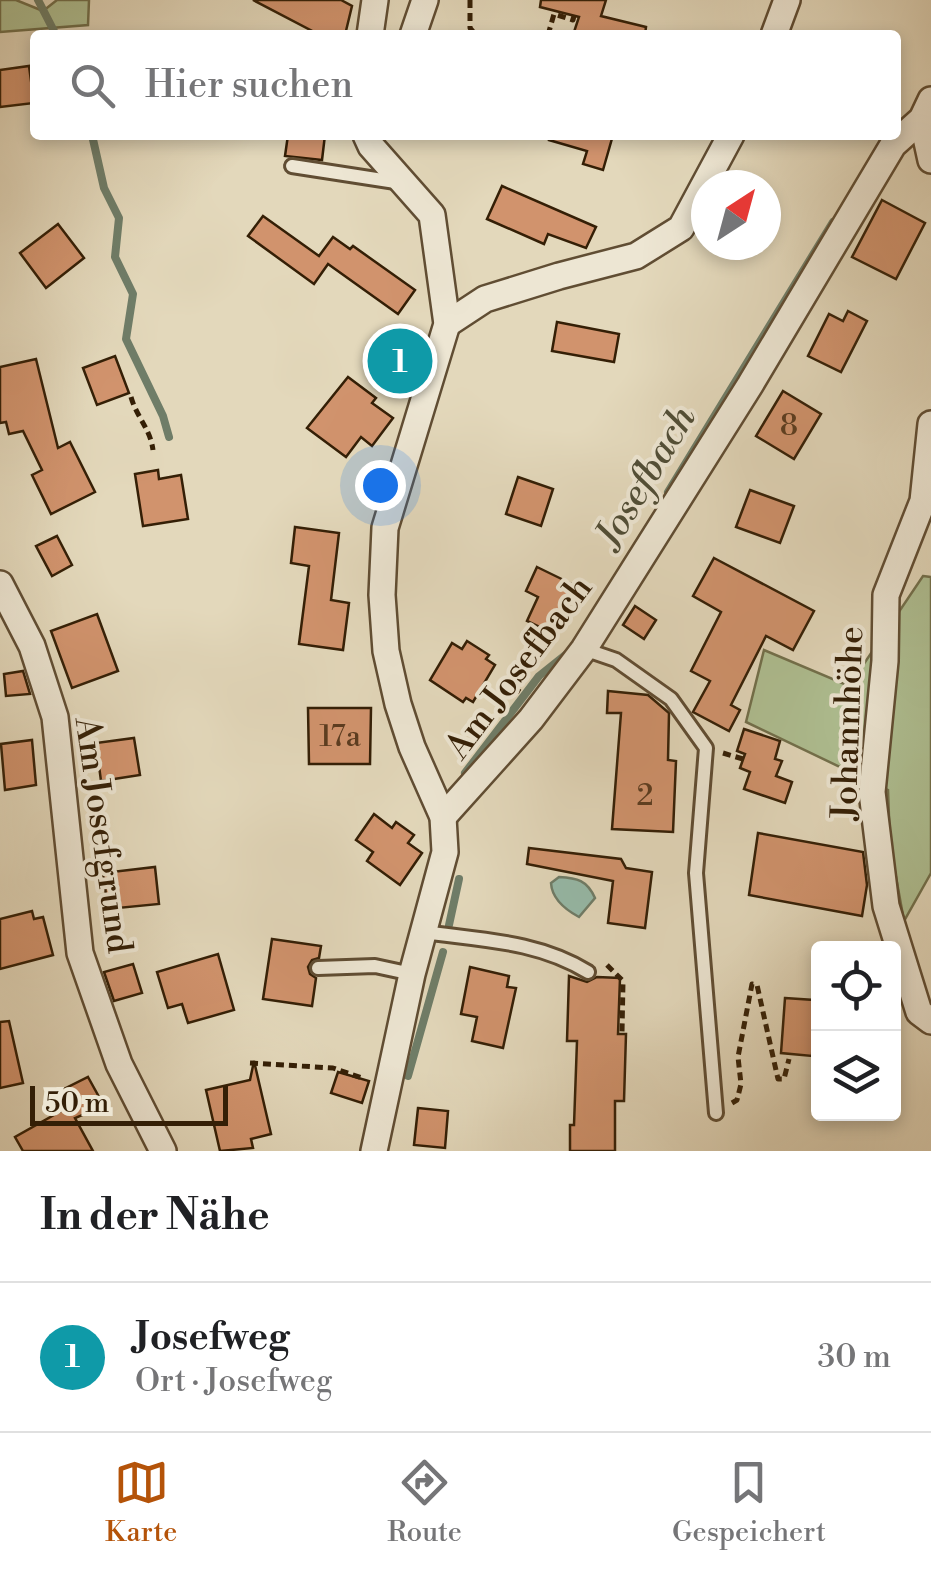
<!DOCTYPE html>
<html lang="de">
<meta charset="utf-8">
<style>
body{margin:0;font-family:"Libre Bodoni",serif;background:#f2f2f2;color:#202124}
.controls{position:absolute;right:30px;bottom:30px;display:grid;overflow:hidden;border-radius:10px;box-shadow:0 5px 15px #0003}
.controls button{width:90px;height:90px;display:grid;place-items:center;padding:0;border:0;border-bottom:2px solid #e0e0e0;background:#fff;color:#202124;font:50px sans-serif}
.compass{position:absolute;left:691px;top:170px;width:90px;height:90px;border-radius:50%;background:#fff;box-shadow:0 5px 15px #0003;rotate:36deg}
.scale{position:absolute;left:30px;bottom:25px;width:198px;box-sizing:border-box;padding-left:10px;border:5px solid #341f06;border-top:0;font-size:28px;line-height:35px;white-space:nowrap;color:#341f06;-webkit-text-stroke:8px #ede6d3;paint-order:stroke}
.you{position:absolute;left:380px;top:485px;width:35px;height:35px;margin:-25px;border:8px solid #fff;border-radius:50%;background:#1a73e8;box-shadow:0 0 0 15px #1a73e833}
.badge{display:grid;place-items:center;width:65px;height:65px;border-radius:50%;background:#b45309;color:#fff;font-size:32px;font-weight:700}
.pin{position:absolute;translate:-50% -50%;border:5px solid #fff;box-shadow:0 2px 10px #0006}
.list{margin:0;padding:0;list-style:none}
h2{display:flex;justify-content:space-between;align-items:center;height:130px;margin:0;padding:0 40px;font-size:42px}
h2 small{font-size:32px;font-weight:400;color:#757577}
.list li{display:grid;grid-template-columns:65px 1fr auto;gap:30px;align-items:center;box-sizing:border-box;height:150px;padding:0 40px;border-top:2px solid #e0e0e0}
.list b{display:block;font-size:38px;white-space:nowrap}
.list p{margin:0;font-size:32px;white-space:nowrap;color:#757577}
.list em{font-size:32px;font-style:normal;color:#757577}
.icon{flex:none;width:55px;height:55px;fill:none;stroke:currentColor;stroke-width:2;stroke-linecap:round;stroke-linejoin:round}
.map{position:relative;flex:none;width:931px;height:1151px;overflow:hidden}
.search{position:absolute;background:#fff;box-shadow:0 5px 15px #0003;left:30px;right:30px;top:30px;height:110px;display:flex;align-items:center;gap:25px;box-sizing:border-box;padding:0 35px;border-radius:10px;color:#757577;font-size:38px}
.sheet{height:280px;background:#fff}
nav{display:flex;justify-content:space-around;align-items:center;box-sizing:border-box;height:140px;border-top:2px solid #e0e0e0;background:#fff;font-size:28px;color:#757577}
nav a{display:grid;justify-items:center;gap:5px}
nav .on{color:#b45309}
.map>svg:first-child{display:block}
</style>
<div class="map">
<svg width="931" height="1151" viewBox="0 0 931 1151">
<rect width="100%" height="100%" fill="#e3d8bb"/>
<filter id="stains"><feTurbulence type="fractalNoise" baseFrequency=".002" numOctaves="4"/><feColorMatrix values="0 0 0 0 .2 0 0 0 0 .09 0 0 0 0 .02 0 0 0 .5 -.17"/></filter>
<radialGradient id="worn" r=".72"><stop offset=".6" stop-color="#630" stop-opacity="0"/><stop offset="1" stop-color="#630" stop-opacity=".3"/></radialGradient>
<g fill="#afc093" stroke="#72704c" stroke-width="2.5">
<path d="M0,0h16l27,11 14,-11h32l-1,25 -88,7z"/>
<path d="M923,576l8,1v296l-27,48 -14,-77 -2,-54 -142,-68 18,-72 85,36z"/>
</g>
<path fill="#96bbaa" stroke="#6f7d68" stroke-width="2.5" d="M559,877c18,1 28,3 36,21l-16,19c-13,-7 -27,-17 -28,-34z"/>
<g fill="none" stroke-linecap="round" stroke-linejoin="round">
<g stroke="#6f7d68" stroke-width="8">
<path d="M38,0l18,35"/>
<path d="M92,135l12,53 15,30 -4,39 18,37 -7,45 37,77 6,21"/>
<path d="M668,492l165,-270"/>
<path d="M465,773l74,-97 30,-24"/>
<path d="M449,925l10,-46"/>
<path d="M408,1076l35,-124"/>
</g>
</g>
<g fill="#d1936d" stroke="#341f06" stroke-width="2.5">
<path d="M253,0h88l11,6 -7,29h-25z"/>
<path d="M541,0h65l-5,16 45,11 -1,8h-72l6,-18 -39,-10z"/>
<path d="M29,66l5,37 -34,4v-37z"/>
<path d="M288,135h37l-3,25 -37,-4z"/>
<path d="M550,135h63l-10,35 -20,-6 4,-13 -38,-11z"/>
<path d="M502,186l94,41 -10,21 -38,-14 -4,10 -57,-25z"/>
<path d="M882,200l43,23 -29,56 -44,-22z"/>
<path d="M263,216l56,40 14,-19 17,12 3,-3 62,44 -17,24 -70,-50 -14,20 -66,-48z"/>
<path d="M58,224l26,34 -38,30 -26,-35z"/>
<path d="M848,311l19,10 -26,51 -33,-16 21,-42 14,7z"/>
<path d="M557,322l62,12 -5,28 -62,-11z"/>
<path d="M115,356l14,37 -32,12 -14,-37z"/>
<path d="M36,359l22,89 12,-6 25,50 -44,22 -19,-39 10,-5 -19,-39 -14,3 -3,-12 -6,1v-56z"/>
<path d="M348,377l28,21 -4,5 21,15 -21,28 -11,-9 -15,20 -39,-29z"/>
<path d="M783,391l38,23 -27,45 -38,-23z"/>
<path d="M158,470l1,9 22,-4 7,44 -45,7 -8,-52z"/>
<path d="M518,477l35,12 -12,37 -35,-12z"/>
<path d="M750,490l44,16 -14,37 -44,-16z"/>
<path d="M295,527l44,6 -8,67 18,3 -6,47 -44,-6 10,-78 -18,-3z"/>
<path d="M57,536l15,29 -20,11 -16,-30z"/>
<path d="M714,558l100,53 -21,39 -27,-14 -35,69 9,5 -11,21 -36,-19 17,-31 -19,-10 30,-59 -28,-16z"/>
<path d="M537,567l41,20 -22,48 -29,-14 11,-24 -12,-6z"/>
<path d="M635,606l21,14 -12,19 -21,-14z"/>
<path d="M97,614l21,57 -46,17 -21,-57z"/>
<path d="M467,641l22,14 -3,4 9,6 -22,37 -7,-4 -3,4 -33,-22 22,-37 10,6z"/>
<path d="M23,671l7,23 -24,2 -2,-22z"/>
<path d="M608,691l40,4 21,18 -1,47 8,1 -3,71 -61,-3 9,-116h-14z"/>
<path d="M308,708h63l-1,56h-61z"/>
<path d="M744,729l36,12 -5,18 7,2 -6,15 16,6 -7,21 -41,-14 6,-17 -10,-4 5,-14 -8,-3z"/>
<path d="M134,738l6,37 -39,6 -5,-38z"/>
<path d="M32,740l4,45 -31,5 -4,-46z"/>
<path d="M374,814l18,14 4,-6 18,13 -6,8 14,10 -22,32 -33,-24 6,-9 -17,-12z"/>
<path d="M758,833l105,19 4,33 -5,31 -113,-21z"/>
<path d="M529,848l92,11 5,9 26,4 -7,56 -37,-5 5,-42 -86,-17z"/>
<path d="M155,867l4,37 -51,5 -5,-36z"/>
<path d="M32,911l2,8 9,-2 10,38 -53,14v-50z"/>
<path d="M272,939l49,7 -2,12 -7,2 -4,7 2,7 6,4 -4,28 -49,-7z"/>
<path d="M218,954l16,56 -46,13 -6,-19 -14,4 -11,-36z"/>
<path d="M133,964l9,29 -28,8 -10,-29z"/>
<path d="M470,967l39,9 -2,11 9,1 -13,60 -31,-7 5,-24 -16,-3z"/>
<path d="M569,976l18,6 10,-5 23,1 -2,56h8l-2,67h-9v50h-45v-26h4l3,-84h-10z"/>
<path d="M785,998l29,2v10l4,1v26h-5l-1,19 -31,-3z"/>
<path d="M9,1021l14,62 -23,5v-66z"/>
<path d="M254,1061l17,73 -20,5 2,9 -33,3 -14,-61 44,-10z"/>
<path d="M338,1072l31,9 -7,22 -31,-10z"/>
<path d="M88,1077l16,29 -29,12 18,33h-70l-8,-14 53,-30 -10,-15z"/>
<path d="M418,1108l30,3 -3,37 -31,-3z"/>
</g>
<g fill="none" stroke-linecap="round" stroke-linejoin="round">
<g stroke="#604d33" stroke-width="18">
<g id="service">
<path d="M292,166l110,17"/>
<path d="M584,649l32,11 55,39 35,49 -10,125 20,240"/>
<path d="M424,932c57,8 114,9 164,40"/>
<path d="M318,968l57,-2 37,8"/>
</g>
</g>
<g stroke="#604d33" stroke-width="30">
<g id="minor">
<path d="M370,35l5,-35"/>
<path d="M413,35l12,-35"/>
<path d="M774,35l13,-35"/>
<path d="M922,119l9,41"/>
<path d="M366,135l5,11 61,69 15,109 -62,204 -3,67 4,56 12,53 14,43 31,70 2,35 -33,122 -38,177"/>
<path d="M447,324l38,-25 74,-23 77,-20 45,-28 50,-93"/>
<path d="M931,424l-8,77 -37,94 -1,66 -13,131 14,114 33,106 12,9"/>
<path d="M0,584l32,62 23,71 25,236 39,111 44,87"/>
<path d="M443,817l88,-98 53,-70 166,-264 143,-240 29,-26 9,-19"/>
</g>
</g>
<g stroke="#341f06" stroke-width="5" stroke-dasharray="8 5" stroke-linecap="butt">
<path d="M470,0v28l6,7"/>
<path d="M548,35l6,-21 19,6 1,-4"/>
<path d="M131,397c6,21 19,31 22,53"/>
<path d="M502,681l20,12"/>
<path d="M723,753l20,6"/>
<path d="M607,965l16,16 -1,51"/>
<path d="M250,1063l83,5 32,11"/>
<path d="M732,1103l5,-3 4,-16 -3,-27 14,-73 5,1 21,94h6l5,-20"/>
</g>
<use href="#service" stroke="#ede6d3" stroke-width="12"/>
<use href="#minor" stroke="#ede6d3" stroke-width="25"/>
</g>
<g text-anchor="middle" stroke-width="8" stroke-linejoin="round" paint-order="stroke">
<g font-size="30" fill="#5b3c20">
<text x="789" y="435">8</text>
<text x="340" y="746">17a</text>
<text x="645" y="805">2</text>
</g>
<g font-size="35" fill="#341f06" stroke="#ede6d3">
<text transform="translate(518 667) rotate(-53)" y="12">Am Josefbach</text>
<text transform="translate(847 723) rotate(-88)" y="12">Johannhöhe</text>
<text transform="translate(104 835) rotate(82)" y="12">Am Josefgrund</text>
</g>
<g font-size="38" font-style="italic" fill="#514e37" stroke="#ede6d3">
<text transform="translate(645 476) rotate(-59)" y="13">Josefbach</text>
</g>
</g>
<rect width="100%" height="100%" filter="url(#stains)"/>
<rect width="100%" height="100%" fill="url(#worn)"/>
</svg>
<div class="controls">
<button><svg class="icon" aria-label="locate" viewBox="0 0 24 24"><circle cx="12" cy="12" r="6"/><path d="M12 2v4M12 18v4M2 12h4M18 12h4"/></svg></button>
<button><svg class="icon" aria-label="layers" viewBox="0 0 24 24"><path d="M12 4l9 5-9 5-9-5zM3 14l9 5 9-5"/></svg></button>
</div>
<svg class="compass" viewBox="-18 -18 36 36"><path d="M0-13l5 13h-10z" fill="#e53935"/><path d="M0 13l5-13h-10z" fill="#757577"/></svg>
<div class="scale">50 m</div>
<div class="you"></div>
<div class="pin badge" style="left:400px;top:361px;background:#0f9aa8">1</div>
<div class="search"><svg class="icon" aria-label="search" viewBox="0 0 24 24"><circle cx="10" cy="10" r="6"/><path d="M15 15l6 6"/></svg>Hier suchen</div>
</div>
<section class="sheet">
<h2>In der Nähe<small></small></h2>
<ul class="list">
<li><span class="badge" style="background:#0f9aa8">1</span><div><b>Josefweg</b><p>Ort · Josefweg</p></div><em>30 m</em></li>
</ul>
</section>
<nav>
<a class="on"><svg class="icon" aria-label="map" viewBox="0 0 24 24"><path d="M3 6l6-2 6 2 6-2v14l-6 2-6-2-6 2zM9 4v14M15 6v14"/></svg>Karte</a>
<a><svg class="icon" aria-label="directions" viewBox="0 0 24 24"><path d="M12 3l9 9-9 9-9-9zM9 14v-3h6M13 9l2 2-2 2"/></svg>Route</a>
<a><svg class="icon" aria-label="saved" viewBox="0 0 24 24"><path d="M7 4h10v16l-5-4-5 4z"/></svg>Gespeichert</a>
</nav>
